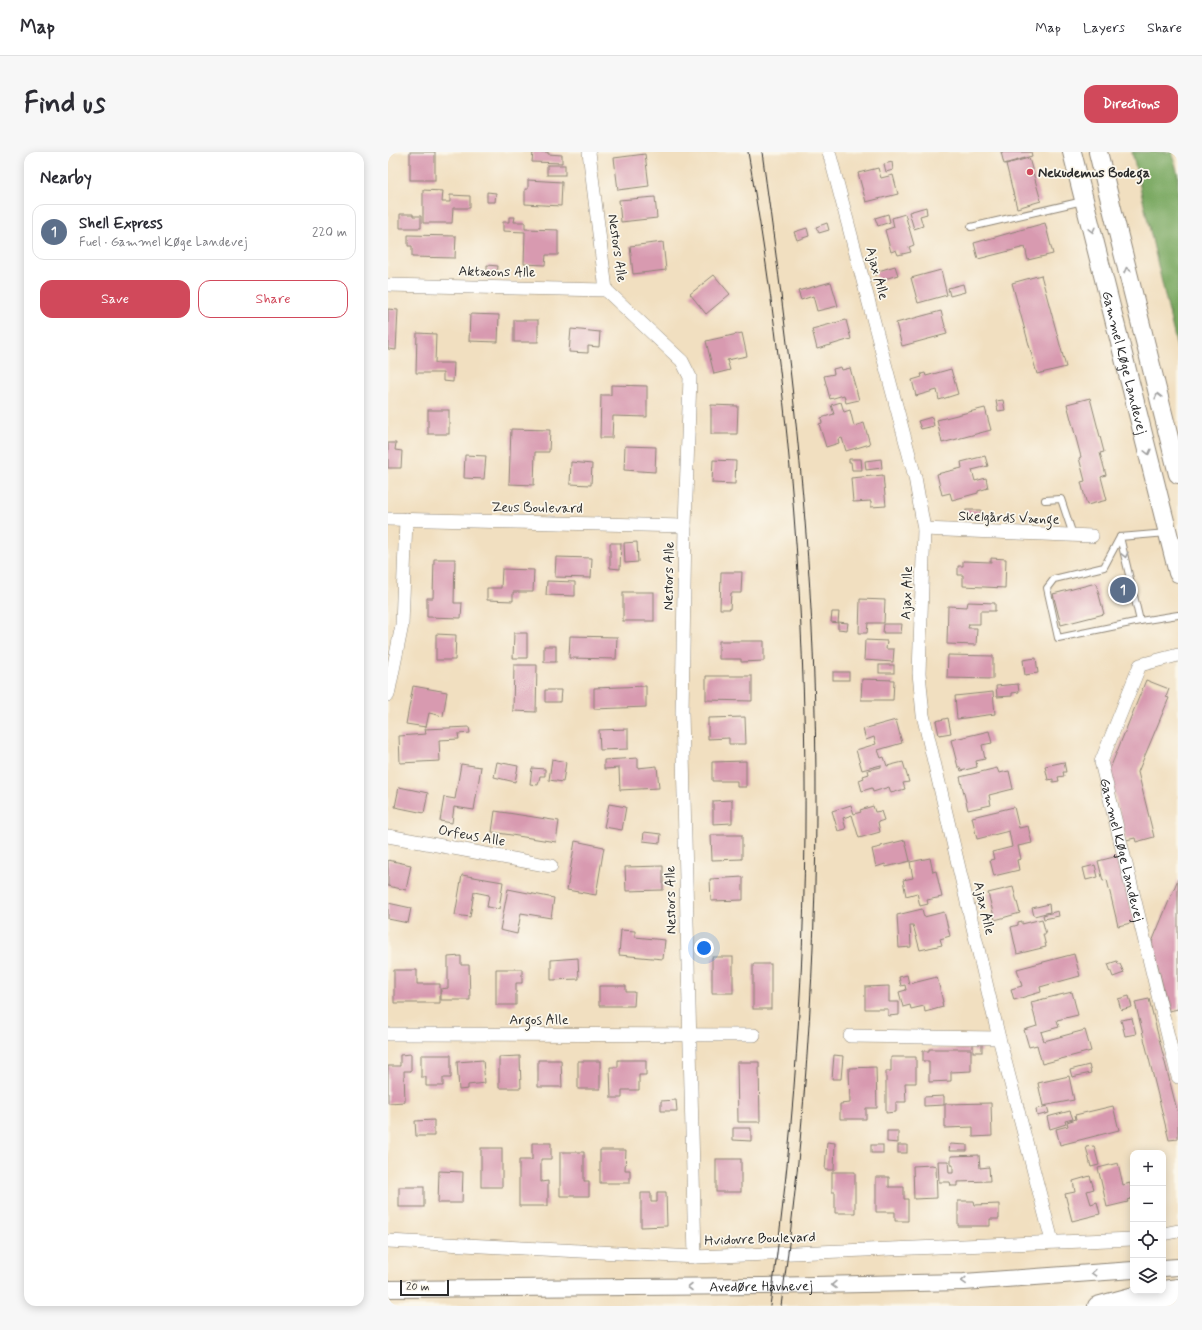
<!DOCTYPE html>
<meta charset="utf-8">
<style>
body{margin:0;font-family:Mynerve,sans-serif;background:#f7f7f7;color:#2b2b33}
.controls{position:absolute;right:12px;bottom:12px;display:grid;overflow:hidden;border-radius:8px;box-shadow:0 2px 10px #0003}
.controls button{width:36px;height:36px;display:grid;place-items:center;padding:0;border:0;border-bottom:1px solid #e1e1e2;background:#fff;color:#2b2b33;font:20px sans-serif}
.scale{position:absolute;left:12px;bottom:10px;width:49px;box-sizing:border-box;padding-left:4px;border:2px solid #2b2b2b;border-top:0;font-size:11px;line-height:14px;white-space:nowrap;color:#2b2b2b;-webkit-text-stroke:3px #fbf7ec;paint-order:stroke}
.you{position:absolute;left:316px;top:796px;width:14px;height:14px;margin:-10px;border:3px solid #fff;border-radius:50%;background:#1a73e8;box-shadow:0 0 0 6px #1a73e833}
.badge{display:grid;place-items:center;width:26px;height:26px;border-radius:50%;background:#d1495b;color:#fff;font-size:13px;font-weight:700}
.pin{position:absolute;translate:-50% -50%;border:2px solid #fff;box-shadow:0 1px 4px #0006}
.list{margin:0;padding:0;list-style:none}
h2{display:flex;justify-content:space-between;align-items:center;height:52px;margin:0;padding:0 16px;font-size:17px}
h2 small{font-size:13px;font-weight:400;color:#7c7c81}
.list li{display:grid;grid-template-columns:26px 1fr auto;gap:12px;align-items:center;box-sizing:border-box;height:56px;margin:0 8px 8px;padding:0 8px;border:1px solid #e1e1e2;border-radius:12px}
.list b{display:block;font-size:15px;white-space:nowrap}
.list p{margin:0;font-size:13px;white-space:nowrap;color:#7c7c81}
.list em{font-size:13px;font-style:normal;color:#7c7c81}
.actions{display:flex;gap:8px;padding:12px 16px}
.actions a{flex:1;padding:9px 0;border:1px solid #d1495b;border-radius:12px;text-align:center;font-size:14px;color:#d1495b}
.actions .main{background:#d1495b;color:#fff}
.icon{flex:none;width:22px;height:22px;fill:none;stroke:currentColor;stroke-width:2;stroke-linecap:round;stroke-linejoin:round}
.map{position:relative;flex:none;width:790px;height:1154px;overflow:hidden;border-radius:12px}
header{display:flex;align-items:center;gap:24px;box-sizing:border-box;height:56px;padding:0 20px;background:#fff;border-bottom:1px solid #e1e1e2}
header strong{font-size:19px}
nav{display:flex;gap:22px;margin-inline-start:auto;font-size:14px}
.intro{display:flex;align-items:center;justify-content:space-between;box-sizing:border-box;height:96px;padding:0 24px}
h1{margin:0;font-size:28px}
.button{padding:10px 18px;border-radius:12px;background:#d1495b;color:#fff;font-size:14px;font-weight:700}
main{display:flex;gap:24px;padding:0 24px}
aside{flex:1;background:#fff;border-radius:12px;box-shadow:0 2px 10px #0003}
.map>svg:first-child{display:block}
</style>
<header>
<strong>Map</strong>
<nav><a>Map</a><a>Layers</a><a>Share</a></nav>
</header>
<div class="intro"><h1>Find us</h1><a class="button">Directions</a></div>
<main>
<aside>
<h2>Nearby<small></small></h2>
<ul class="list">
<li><span class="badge" style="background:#5c6f8a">1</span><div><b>Shell Express</b><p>Fuel · Gammel Køge Landevej</p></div><em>220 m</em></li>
</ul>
<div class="actions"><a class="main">Save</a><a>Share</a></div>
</aside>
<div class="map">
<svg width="790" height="1154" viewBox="0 0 790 1154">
<rect width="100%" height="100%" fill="#fbf7ec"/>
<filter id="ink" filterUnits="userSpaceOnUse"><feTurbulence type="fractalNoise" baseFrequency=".025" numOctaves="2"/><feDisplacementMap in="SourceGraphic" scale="8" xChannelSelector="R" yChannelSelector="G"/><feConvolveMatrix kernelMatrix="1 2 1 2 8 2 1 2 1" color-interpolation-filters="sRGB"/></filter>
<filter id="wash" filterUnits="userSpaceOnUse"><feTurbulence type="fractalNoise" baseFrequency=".012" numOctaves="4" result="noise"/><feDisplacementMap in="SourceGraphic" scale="16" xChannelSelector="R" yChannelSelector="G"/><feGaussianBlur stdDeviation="0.9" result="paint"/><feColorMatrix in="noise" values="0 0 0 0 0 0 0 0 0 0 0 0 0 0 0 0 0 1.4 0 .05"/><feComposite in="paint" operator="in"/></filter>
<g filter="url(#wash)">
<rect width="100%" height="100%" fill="#f1dfc0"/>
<path fill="#7aa962" stroke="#526a46" d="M744,0h40l6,23v177z"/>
<g id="blocks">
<g fill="#d89ab0">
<rect x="22" y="0" width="25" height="28"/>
<path d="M145,0h15v2l14,1v8l-30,-1z"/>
<path d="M613,0h30l1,4 -28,8z"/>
<path d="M257,2l4,32 -31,4 -4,-32z"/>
<path d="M641,6l12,43 -24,7 -11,-44z"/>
<path d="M504,10l1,8 -7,2 -2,-8z"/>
<rect x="159" y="13" width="18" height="10"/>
<path d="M490,16l3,10 12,-3 5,19 -32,8 -8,-29z"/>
<path d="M140,28l34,2 -1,24 -36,-2v-15h3z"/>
<path d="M35,38l20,1 -1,11h8v-7l20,1v12h-17l-1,15h-29z"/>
<path d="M99,40l9,1 -1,9h-8z"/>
<path d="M267,45l2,21 -36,4 -2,-22z"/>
<path d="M538,55l1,7 -7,2 3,10 -9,3 -5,-17z"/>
<path d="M12,62h13v2h8v12h-21z"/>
<path d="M500,62l2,8 -12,4 -3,-8z"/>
<path d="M517,62l9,31 -5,2 2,5 -13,3 -2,-5 -5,2 -6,-22 9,-3 -2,-9z"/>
<path d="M121,65h6l-1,5h11v7l33,1v25h-12l-1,10 -21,-1 1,-32 -22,-1v-9h6z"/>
<path d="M439,71l2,7 -10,3 -3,-6z"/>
<path d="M657,71l8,31 -25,6 -3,-13 -47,12 -4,-16z"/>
<path d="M419,76l2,8 -12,4 -3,-8z"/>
<path d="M20,83l48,1 -1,22 -43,-1v-11h-4z"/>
<path d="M275,90l3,28 -33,4 -3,-28z"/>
<path d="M99,113l11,1 -1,8h-10z"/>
<path d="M507,114l3,9 -20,6 -3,-9z"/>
<path d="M553,118l6,25 -29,8 -7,-25z"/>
<path d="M326,123l16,19 -24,20 -16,-20z"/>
<path d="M653,123l25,92 -29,7 -25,-91z"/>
<path d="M443,130l7,24 -21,5 -4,-15 -12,4 -3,-9z"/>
<path d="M575,132l2,8 -15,4 -2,-8z"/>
<path d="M0,157l10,1 -2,40 -8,-1z"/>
<path d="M553,159l6,23 -45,12 -6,-23z"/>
<path d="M82,162l29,1 -1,27 -29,-1z"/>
<rect x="126" y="168" width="24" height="22"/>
<path d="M458,168l5,19 -34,10 -5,-20z"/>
<path d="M183,177l29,3 -1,15 -11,-1v7l-19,-1z"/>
<path d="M29,181l19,1 -1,29h19l-1,19 -10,-1v-8h-27z"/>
<path d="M354,181l5,23 -20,4 3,10 -16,4 -8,-33z"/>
<path d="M453,215l1,3 8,-2 9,32 -13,3 -2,-8 -14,4 -6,-23 10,-2 -1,-5z"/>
<path d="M563,217l7,25 -19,6 -2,-10 -21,6 -4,-16 10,-3 -1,-3 4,-1 1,3z"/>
<path d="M223,233l36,1v31l-34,-1 -1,22h-12l1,-43h10z"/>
<path d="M702,246l14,54 -4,1 6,22 -5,2 6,23 -20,5 -6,-23 4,-1 -6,-23 2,-1 -14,-53z"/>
<path d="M615,248l2,10 -7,1 -2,-10z"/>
<path d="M453,250l3,10 6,-2 4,16 10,-3 6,21 -24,7 -4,-13 -4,1 1,4 -13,4 -7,-23 3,-1 -1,-5 13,-4 -3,-9z"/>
<path d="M323,253l27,1 -1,28h-26z"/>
<path d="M597,256l6,22 -49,13 -5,-23z"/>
<rect x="40" y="258" width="21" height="24"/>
<path d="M544,265l2,9 -13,3 -3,-8z"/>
<path d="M123,277l39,1 -1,22h-14l-1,33 -25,-1z"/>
<path d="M0,291h8l-1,7 7,1 -1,17h-13z"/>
<path d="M237,294l31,1 -1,25 -31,-2z"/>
<path d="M77,303l21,1 -2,23 -20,-1z"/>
<path d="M597,304l3,10 -16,4 3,11 11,-3 2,10 -10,3v2l-26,7 -2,-7 -8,2 -5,-21 25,-6 -1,-6z"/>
<path d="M461,307h12l1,11h-10l-1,-8h-2z"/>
<path d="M493,307l1,9 -16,2 -1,-9z"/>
<path d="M325,308l23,1 -1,23 -23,-1z"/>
<path d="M183,310l21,2 -1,21 -21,-1z"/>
<path d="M495,323l3,31 -15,1v-6l-18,1 -2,-24z"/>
<rect x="578" y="358" width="15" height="8"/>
<path d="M249,390l1,20 -13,1 -1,-20z"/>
<path d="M222,391h11l-1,26 -10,-1z"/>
<path d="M168,405l36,1 -1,20 -36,-1z"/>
<path d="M603,406l15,1 -1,29 -42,-2v-11h-5v-9h5v-5l28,1z"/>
<path d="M46,407h21l-1,44h8l-1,15 -34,-1v-19h6z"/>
<path d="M114,417l32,1 -1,22h-20v9l-26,-1v-12h14z"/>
<path d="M333,420h21l-1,21h-10l-1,16h-10z"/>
<path d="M159,429l28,1v14l-29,-1z"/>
<path d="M708,431l8,31 -43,11 -8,-31z"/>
<rect x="235" y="440" width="31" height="29"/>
<path d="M472,447l25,1 -1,23h-16l-1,10h-8z"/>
<path d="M580,450l27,1v8h-15v13h-11l-1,4h9l-1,17 -29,-1 1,-38 19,1z"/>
<path d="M444,460h7l-1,11 -7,-1z"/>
<path d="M450,470l10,1 -1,7 -9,-1z"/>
<path d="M496,472h18l-1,9h-18z"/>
<path d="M126,481h13v25h-14z"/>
<path d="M48,482l20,1 -1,25h-19z"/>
<path d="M182,484l47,1 -1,22 -47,-1z"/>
<path d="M477,488l22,1 -1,8h8l-1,13 -29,-2z"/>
<path d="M331,489h45v20l-23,1v-3h-22z"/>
<rect x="156" y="494" width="12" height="16"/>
<path d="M560,503l45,1v23l-46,-1z"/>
<path d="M648,506l2,15 -13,2 -2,-15z"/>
<path d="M126,513h23l-1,47 -23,-1z"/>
<rect x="491" y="513" width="15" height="8"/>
<rect x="445" y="520" width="16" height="8"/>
<path d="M318,524h46v25l-46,-1z"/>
<path d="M474,527l32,1 -1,20h-32z"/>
<path d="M758,528l23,9 -3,8 3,1 -31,74 16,65 -18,5 -1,-4 -9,2 -17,-69z"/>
<path d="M630,532l1,8 -7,1v3l-15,1 -1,-11z"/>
<path d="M25,534l34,6 -4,24 -14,-3 -3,14 -20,-3z"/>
<path d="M258,534v21l-52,2v-21z"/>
<path d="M157,538h16l-1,12h-15z"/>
<path d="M605,540l2,22 -38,5 -2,-23z"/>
<path d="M357,565l1,27h-17v-6l-21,1v-21z"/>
<path d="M560,566l3,15 -12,2 -3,-14z"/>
<path d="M508,568l6,23 -24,7 3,8 3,-1 3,9 16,-4 6,20 -6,1 2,6 -14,4 -2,-6 -16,5 -1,-4 -10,3 -3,-11 5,-2 -1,-2 6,-2 -1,-4 13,-3v-2l-19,5 -6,-20 20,-6 -2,-7 -8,3 -3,-11z"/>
<path d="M81,575l1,6 -12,1 1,5 -20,1 1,21 -40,2 -1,-27 27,-2 -1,-5z"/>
<path d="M240,577v20l-28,1 -1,-20z"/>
<path d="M601,579l3,12 -10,2 3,14 -9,2 1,6 -16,4 -1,-4h-2l-7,-27z"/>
<path d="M250,606v10l19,-2 2,22 -39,2 -1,-22 -15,1v-9z"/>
<path d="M164,607l14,3 -3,20 -14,-2z"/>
<path d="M358,609v26h-9v-6h-25v-19z"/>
<path d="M109,610l21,4 -3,16 -21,-5z"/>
<path d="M676,610l2,10h-3l1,4 -6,1 1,4 -6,1v-3l-5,1 -3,-14z"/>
<path d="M73,612l20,3 -7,43 -20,-3 -2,16 -12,-2 4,-24 11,2z"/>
<path d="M144,616l13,1v7h-5l-2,9 -8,-1z"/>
<path d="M609,616l2,5 10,-2 4,18 -24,6 2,10 -23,5 -8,-33z"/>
<path d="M11,635l29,6 -4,20 -29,-6z"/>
<path d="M344,648v23l-19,1v-23z"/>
<path d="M221,652l17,3 -4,23 -18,-3z"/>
<path d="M463,653l3,9 7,-2 -1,-2 13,-4 2,6 6,-1 3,9 -6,2 2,10 -21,6 -7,-23 -9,3 3,11 -8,2 -6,-20z"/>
<path d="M626,655l5,21 9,-2 4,17 -14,3 3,13 -4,1 2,10 -25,6 -4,-16 4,-1 -2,-7 20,-5 -3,-16 -32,8 -5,-22z"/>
<path d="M107,659l64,10 -3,21 -64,-10z"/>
<path d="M256,680l17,2 -1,9 -17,-2z"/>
<path d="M323,683h31v24l-30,1z"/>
<path d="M517,688l5,21 -24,6 -1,-3 -9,3 -4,-18 9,-2v-1z"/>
<path d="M187,689l29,6 -8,48 -29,-5z"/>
<path d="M730,704l17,66 -17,4 -11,-46 -4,1 -5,-20z"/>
<path d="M542,706l3,14 3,-1 6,26 -15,3 1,4 -8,2 -3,-13 -11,3 -3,-16 10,-2 -3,-16z"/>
<path d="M0,708l23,5 -5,25 -18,-4z"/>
<path d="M707,713l3,12 -12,3 -3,-12z"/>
<path d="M275,714v24l-37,1 -1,-24z"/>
<path d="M74,723l41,7 -4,27 -12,-2 2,-12 -15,-3 -4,25 -15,-2z"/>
<path d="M355,725v23l-32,1 -1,-22z"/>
<path d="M790,727v130l-9,2 -17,-69z"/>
<path d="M625,735l7,26 -25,7 -7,-27z"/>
<path d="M120,737l46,9 -3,20 -30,-5 -4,21 -17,-4z"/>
<path d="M0,751l23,5 -3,15 -20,-4z"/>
<path d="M661,752l1,8 -16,4 -2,-8z"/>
<path d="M534,757l2,8 20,-5 6,24 -10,3 2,6 -22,5 -7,-25h-3l1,22 -12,1 -2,-33z"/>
<path d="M670,759l1,5 -15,3 -1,-4z"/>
<path d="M654,767l4,15h-3l3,13 -29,7 -6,-27 7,-2v-3l4,-1v3z"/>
<path d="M233,778l14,1v6l30,3 -2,19 -44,-4z"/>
<path d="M686,802l6,22 -40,11 1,5 -27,8 -3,-11 11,-3 -5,-17z"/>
<path d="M73,804v9h8l1,35h-29v-11l7,-1v-31z"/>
<rect x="324" y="805" width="21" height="36"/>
<path d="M190,806l1,21 -28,1v-20z"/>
<path d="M729,809l1,3h2l4,9 -11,4 -5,-13z"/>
<rect x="365" y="812" width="18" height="45"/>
<path d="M108,817h26v14h-6v22h-20z"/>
<path d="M6,818h23v14h23v19h-46z"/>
<path d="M519,823l2,9 28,-7 6,25h-1l1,5 -18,5 -1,-6 -13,3 -1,-4 -7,2 -4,-15 7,-2 -1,-5 -4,1 -2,-9z"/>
<path d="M211,834h27v6h9l-1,14h-35z"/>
<path d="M501,834v16h10v13l-11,1v-7h-23v-22z"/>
<path d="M684,840l6,23 -21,5 2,7 -18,5 3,9 41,-11 6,21 -49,13 -5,-19 -8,2 -5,-17 13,-4 -6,-24z"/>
<path d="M741,844l3,11 -11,3 -3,-11z"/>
<path d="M761,847l29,115v25l-9,1 -34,-138z"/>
<path d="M744,866l4,16 -11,2 -4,-16z"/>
<rect x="585" y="892" width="9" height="8"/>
<path d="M541,897h42v22l-20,1v9l-22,1v-21h-6v-10h6z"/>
<path d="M23,902v17h-7l1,31 -17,1v-37h12v-11z"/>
<path d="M33,903h30v23h-8v8h-17v-9h-5z"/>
<path d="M446,903l9,1 -2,23h-9z"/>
<path d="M132,904l1,32h-22v-31z"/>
<path d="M503,905h25v26h-11l1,19h-10v10l-10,1v-42h5z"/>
<path d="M95,908l2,23 -17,2v4l-9,1 -2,-28z"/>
<path d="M150,908h23l1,27h-24z"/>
<path d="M230,908h28v15h-7v15h-17v8h-11l-1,-31h8z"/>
<rect x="190" y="909" width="22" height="28"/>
<path d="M349,910h22l1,60h-22z"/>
<path d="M701,913l2,8 -19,4 -2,-7z"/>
<path d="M488,915l1,41h-11v11h-26v-15l10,-1 -1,-35z"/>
<path d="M681,924l5,24 -31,6 -5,-23z"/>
<path d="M556,944v9l-20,1v-9z"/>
<path d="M288,948l1,11h-16v-10z"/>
<path d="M603,951l1,33 -19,1v-10l-28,1v-24z"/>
<path d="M659,954l2,7 -12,3 -1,-7z"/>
<path d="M725,954l6,24 -59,15 -4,-16 12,-3 -1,-4 9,-3 -1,-4z"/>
<path d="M682,959l3,8 -8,2 1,3 -16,5 -3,-12z"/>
<path d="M46,968v16h-18l-1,-15z"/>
<path d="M345,976h18v13l-18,-1z"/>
<path d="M499,979h11v12l-11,-1z"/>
<path d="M439,990l8,1 -1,27h-9z"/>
<path d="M144,991h19v16h-10v23l7,-1v25h-29v-46h13z"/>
<path d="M562,992l17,1v6h-18z"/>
<rect x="483" y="993" width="12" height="8"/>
<rect x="510" y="993" width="9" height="8"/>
<path d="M706,994l5,19 -8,2 -5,-20z"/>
<rect x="93" y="996" width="21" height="39"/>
<path d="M212,998h26l-1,20h5v13h-30z"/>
<path d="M172,1000h24v29h5v15h-29z"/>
<path d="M591,1003l1,13 9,-1 1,14 -33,1v4h-6l-1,-4h-11l-1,-21h10l1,12h4v-8h-2v-9z"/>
<rect x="328" y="1007" width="25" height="33"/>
<path d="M730,1011l5,22 7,-2 3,15 -6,2 1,2 -21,5 -9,-39z"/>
<path d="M544,1013l4,1 1,32 -23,1 -1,-33z"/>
<path d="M51,1019l24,1 -1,31h-24z"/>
<path d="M444,1020h23v41h-20v-21h-3z"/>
<path d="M702,1024l4,13 -7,2 4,13 6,-2 3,12 -28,7 -7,-27 10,-2 -2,-11z"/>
<path d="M488,1025h13v10h15v12h4v22h-13v-9h-19z"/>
<rect x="11" y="1035" width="25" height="20"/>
<path d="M269,1040h9l1,34 -26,1v-34h10v9h6z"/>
<path d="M570,1049h16l1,4 24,-1v15h-9v7h-32z"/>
</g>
</g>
</g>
<g filter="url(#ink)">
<use href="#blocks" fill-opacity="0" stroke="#8e8576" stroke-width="1"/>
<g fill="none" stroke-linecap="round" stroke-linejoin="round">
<g stroke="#8e8576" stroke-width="8">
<g id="service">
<path d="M583,75l112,-26"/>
<path d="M657,348l16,-1 12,36"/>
<path d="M779,381l-47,4 20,84 38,-6"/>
<path d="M732,385l-16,30 -50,12 -7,9 11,50 82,-17"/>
</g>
</g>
<g stroke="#8e8576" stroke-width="14">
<g id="minor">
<path d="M201,0l17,138 76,71 8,16 -5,149 -3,186 13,545"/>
<path d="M441,0l86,325 9,52 -5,144 4,42 76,323 53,203"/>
<path d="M0,133l218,5"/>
<path d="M0,367l297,7"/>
<path d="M536,377l168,7"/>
<path id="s1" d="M790,503l-38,10 -39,97 77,315"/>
<path d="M0,543l14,-70 4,-106"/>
<path d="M0,684l163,30"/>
<path d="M0,882l366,1"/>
<path d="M462,884l149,2"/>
<path d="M775,1082l15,-3"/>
<path d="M0,1089l307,16 438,-18"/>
</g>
</g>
<g stroke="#8e8576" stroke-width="18">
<g id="tertiary">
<path d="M775,1116l15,-1"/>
<path id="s2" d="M0,1137l375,-3 201,-4 169,-12"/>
<path d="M746,1154l44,-2"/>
</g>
</g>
<g stroke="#8e8576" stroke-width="20">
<g id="secondary">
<path id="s3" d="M684,0l106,421"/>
<path d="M710,0l80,322"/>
<path d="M775,1138l15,-2"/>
<path d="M709,1154l56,-15"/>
</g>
</g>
<use href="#service" stroke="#fff" stroke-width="6"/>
<use href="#minor" stroke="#fff" stroke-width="13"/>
<use href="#tertiary" stroke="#fff" stroke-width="16"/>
<use href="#secondary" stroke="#fff" stroke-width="18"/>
<g stroke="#2b2b2b" stroke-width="1">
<path d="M360,0c67,380 76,772 22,1154"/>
<path d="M374,0c23,165 44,331 51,498 9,218 -2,439 -32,656"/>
</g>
</g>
<defs><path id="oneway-chevron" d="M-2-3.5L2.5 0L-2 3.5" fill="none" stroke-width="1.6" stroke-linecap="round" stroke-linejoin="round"/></defs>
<g stroke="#a0a0a0">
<use href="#oneway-chevron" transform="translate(704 78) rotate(76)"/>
<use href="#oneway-chevron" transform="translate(739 118) rotate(-104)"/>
<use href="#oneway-chevron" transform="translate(770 244) rotate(-104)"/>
<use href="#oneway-chevron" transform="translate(760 300) rotate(76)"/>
<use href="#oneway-chevron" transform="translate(737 403) rotate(77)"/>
<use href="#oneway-chevron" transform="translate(706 1121) rotate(176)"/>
<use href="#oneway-chevron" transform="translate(576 1129) rotate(177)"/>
<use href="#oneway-chevron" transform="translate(446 1133) rotate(179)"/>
<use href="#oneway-chevron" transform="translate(302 1135) rotate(180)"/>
</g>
</g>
<circle fill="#d1495b" stroke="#fbf7ec" stroke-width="1.5" cx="642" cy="20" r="4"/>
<g text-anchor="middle" stroke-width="3.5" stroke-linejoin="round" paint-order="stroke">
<g font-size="14" font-weight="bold" fill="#2b2b2b" stroke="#fbf7ec" text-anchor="start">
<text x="650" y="25">Nekudemus Bodega</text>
</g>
<g font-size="14" fill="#2b2b2b" stroke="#fbf7ec">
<text transform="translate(230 96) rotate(82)" y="5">Nestors Alle</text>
<text transform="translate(109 119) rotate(1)" y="5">Aktæons Alle</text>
<text transform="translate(490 121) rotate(75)" y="5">Ajax Alle</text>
<text dy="5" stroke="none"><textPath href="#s3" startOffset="217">Gammel Køge Landevej</textPath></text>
<text transform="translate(149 355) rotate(1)" y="5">Zeus Boulevard</text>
<text transform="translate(621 365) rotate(2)" y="5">Skelgårds Vænge</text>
<text transform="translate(280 424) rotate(-89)" y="5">Nestors Alle</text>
<text transform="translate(518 441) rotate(-88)" y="5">Ajax Alle</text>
<text transform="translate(84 683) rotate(10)" y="5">Orfeus Alle</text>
<text dy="5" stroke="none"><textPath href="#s1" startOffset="234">Gammel Køge Landevej</textPath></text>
<text transform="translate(282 748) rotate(-91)" y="5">Nestors Alle</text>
<text transform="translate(597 756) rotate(77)" y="5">Ajax Alle</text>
<text x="151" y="872">Argos Alle</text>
<text transform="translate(372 1086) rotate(-2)" y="5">Hvidovre Boulevard</text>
<text dy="5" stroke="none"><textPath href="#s2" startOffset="373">Avedøre Havnevej</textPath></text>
</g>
</g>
</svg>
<div class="controls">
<button>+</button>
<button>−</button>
<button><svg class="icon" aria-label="locate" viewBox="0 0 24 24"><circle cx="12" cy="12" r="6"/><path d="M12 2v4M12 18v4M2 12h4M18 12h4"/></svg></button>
<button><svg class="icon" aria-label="layers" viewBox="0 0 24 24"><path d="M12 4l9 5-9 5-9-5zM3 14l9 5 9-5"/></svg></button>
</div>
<div class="scale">20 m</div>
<div class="you"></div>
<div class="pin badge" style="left:735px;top:438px;background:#5c6f8a">1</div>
</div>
</main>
